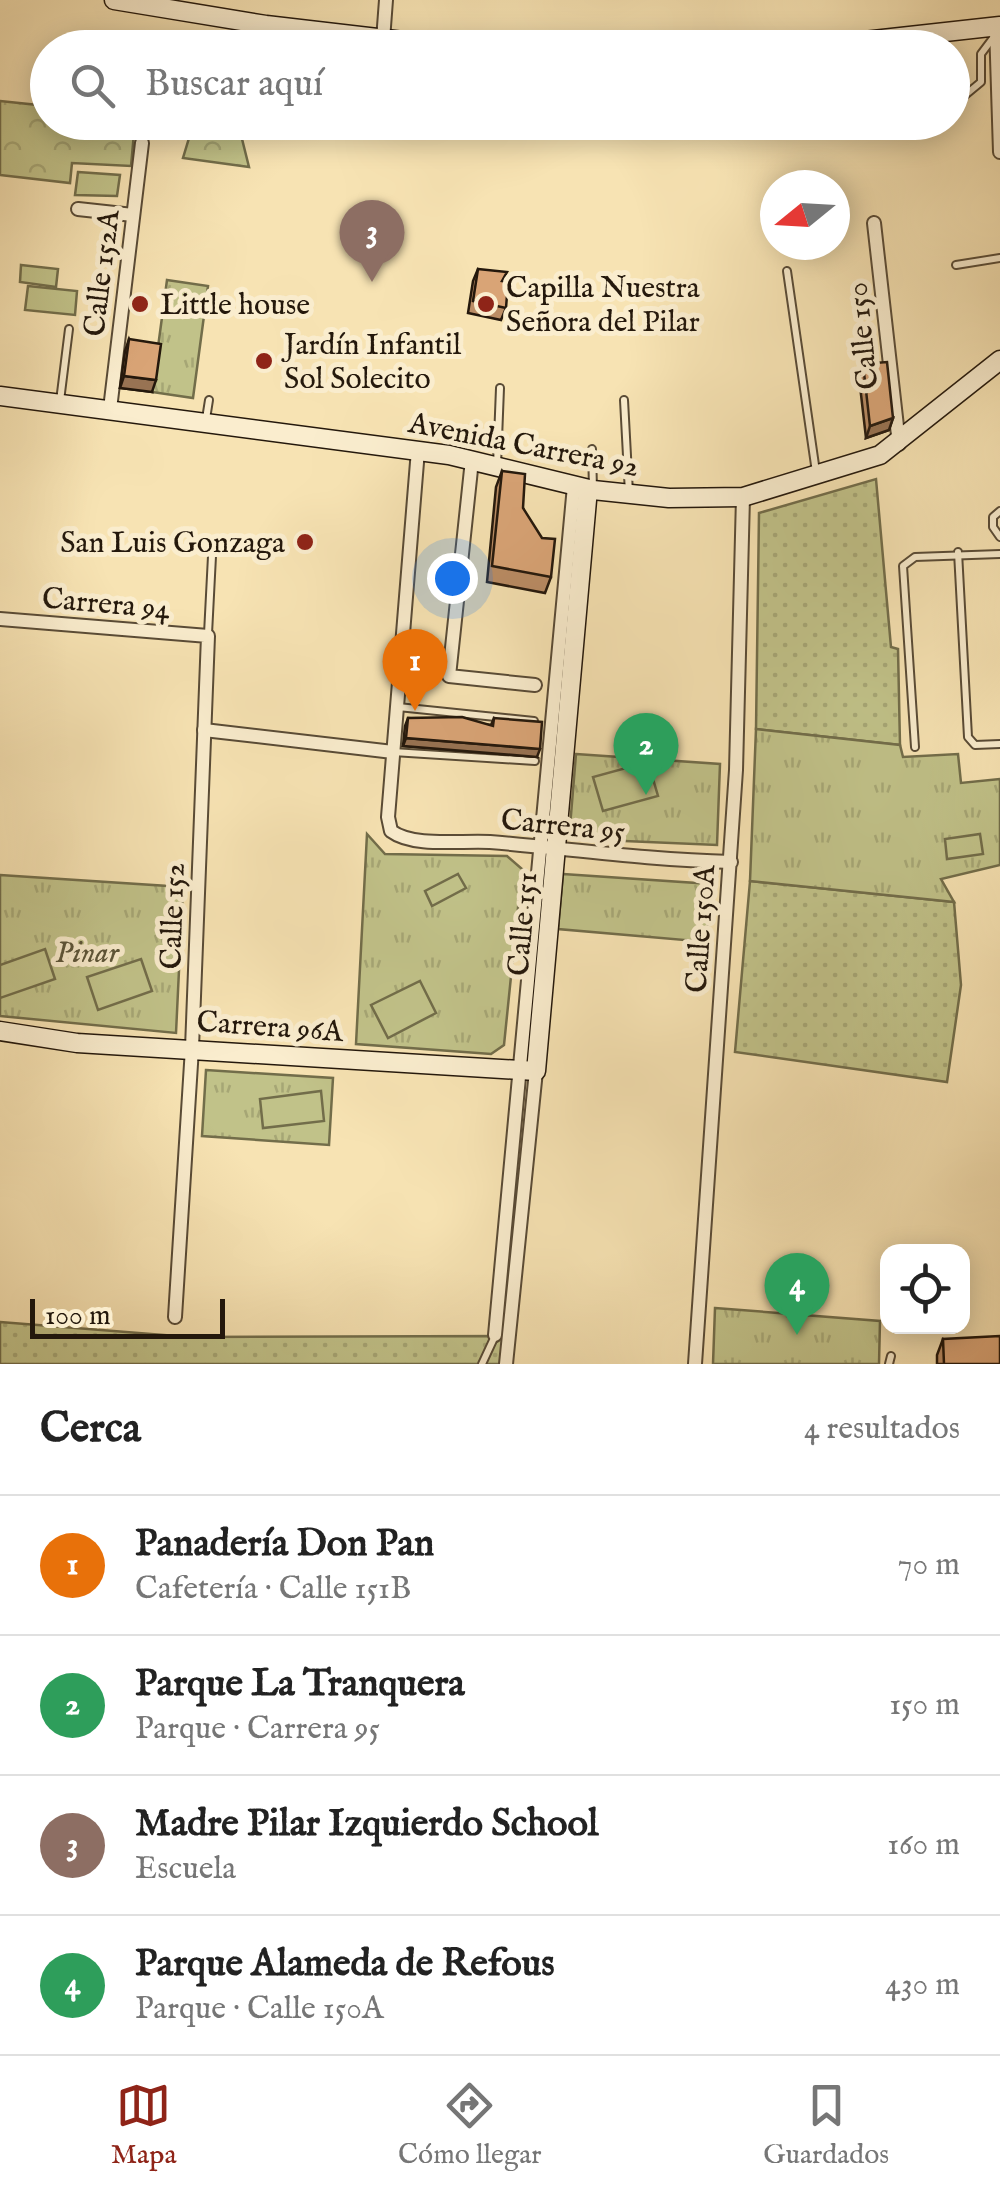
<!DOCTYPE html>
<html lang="es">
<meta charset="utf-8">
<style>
body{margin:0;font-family:"IM FELL English",serif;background:#f2f2f2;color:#222}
.controls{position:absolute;right:30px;bottom:30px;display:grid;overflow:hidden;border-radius:20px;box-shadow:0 5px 25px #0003}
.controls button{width:90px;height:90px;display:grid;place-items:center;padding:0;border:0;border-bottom:2px solid #e0e0e0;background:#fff;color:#222;font:50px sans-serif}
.compass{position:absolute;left:760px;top:170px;width:90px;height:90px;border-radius:50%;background:#fff;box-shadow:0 5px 25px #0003;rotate:252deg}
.scale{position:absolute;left:30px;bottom:25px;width:195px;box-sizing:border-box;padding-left:10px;border:5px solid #24180c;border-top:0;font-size:28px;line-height:35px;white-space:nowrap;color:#24180c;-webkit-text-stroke:8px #faedce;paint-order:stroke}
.you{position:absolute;left:452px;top:578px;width:35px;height:35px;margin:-25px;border:8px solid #fff;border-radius:50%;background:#1a73e8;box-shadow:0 0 0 15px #1a73e833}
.badge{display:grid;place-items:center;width:65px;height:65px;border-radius:50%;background:#8f2418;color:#fff;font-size:32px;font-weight:700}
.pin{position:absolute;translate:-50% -82px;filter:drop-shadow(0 2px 5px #0008)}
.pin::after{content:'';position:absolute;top:52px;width:35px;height:30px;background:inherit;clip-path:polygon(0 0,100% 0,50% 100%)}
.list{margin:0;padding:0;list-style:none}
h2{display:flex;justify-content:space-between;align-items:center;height:130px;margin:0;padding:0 40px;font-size:42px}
h2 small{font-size:32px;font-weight:400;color:#767676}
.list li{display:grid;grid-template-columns:65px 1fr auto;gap:30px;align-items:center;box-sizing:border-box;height:140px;padding:0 40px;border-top:2px solid #e0e0e0}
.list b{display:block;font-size:38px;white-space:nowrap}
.list p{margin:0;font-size:32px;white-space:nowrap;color:#767676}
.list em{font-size:32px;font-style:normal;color:#767676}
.icon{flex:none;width:55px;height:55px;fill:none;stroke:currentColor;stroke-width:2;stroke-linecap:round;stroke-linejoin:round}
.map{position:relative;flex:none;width:1000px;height:1364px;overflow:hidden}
.search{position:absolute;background:#fff;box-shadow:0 5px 25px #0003;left:30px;right:30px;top:30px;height:110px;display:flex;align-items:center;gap:25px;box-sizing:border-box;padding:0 35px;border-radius:55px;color:#767676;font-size:38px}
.sheet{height:690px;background:#fff}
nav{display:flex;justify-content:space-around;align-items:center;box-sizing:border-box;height:140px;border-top:2px solid #e0e0e0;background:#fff;font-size:28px;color:#767676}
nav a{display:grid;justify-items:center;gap:5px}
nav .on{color:#8f2418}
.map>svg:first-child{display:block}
</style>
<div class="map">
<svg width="1000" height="1364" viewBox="0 0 1000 1364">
<defs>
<pattern id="grass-dots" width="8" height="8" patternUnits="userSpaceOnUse" patternTransform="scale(2.5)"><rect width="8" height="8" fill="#c1c289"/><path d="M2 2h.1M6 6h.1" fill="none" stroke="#a6a675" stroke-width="1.8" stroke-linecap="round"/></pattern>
<pattern id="forest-crowns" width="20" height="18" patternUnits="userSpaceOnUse" patternTransform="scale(2.5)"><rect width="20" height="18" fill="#c1c289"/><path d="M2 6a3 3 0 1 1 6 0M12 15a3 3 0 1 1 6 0" fill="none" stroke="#a6a675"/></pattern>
<pattern id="park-tufts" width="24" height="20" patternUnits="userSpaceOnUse" patternTransform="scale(2.5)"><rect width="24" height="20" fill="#c1c289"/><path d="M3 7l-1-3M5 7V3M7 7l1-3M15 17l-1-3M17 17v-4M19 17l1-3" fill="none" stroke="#a6a675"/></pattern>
</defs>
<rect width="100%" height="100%" fill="#f7e3b3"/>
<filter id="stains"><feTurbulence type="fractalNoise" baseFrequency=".002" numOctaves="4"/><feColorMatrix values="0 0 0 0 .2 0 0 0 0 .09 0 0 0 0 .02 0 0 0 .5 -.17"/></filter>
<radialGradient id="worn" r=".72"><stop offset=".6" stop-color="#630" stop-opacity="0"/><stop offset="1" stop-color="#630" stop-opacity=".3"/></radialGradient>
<g fill="url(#grass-dots)" stroke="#726d4a" stroke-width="2.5">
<path d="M876,479l15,168 7,2 2,96 -144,-16 3,-216z"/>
<path d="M750,881l204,21 7,83 -14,97 -212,-30z"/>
<path d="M0,1322l189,15 316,-1 -5,28h-500z"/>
</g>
<path fill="url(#forest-crowns)" stroke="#726d4a" stroke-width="2.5" d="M0,101l47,5 1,16 190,1 11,44 -66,-9 6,-20 -55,-5 -3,33 -59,-3 -2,20 -70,-8z"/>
<g fill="url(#park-tufts)" stroke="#726d4a" stroke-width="2.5">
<path d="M167,280l41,6 -15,112 -41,-6z"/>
<path d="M756,729l144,16 3,12 55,-3 3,29 39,-4v86l-59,14 13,23 -204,-21z"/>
<path d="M576,754l144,10 -3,81 -139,-6 -8,-12z"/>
<path d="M367,834l18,20 122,2 15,13 -18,176 -13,9 -135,-10z"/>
<path d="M563,874l148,10 -4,58 -149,-13z"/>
<path d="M0,875l183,12 -7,146 -176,-17z"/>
<path d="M206,1070l127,8 -4,67 -127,-9z"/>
<path d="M715,1308l165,13 -1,43h-166z"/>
</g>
<g fill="#c1c289" stroke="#726d4a" stroke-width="2.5">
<path d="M78,172l42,3 -3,21 -42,-1z"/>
<path d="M21,265l37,4 -2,18 -36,-5z"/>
<path d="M28,286l49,5 -2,24 -50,-5z"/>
<path d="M648,762l10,34 -55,15 -10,-34z"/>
<path d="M980,834l3,20 -36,5 -2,-20z"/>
<path d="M458,874l8,14 -34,18 -7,-15z"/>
<path d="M45,949l10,30 -55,19v-33z"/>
<path d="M141,959l11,32 -54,19 -11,-33z"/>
<path d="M420,981l16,32 -48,25 -17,-33z"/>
<path d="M321,1091l3,30 -61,7 -3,-29z"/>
</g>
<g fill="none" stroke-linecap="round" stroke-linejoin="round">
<g stroke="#594b36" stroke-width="10">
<g id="lane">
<path d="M952,106l29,-24v-28l12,-16"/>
<path d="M591,122l18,8 77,-8"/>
<path d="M956,265l44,-7"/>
<path d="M787,271l29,201"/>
<path d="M624,400l5,93"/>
<path d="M60,401l9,-72"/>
<path d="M206,419l3,-19"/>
<path d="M592,449l1,40"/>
<path d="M497,465l3,-77"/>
<path d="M1000,511l-7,6v10l7,10"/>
<path d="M958,552l10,185 7,8 25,-1"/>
<path d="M208,634l4,-78"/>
<path d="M398,707l136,14"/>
<path d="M915,747l-12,-181 12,-9 85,-3"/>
<path d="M393,752l142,9"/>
<path d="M482,1364l13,-28"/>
<path d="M889,1364l2,-8"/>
</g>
</g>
<g stroke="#594b36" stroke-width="16">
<g id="street">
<path d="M996,26l4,126"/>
<path d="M383,40l3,-40"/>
<path d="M78,209l55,6"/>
<path d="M874,223l25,221"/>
<path d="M110,409l32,-266"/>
<path d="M418,450l-30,367 3,14c23,17 71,9 99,11 81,7 159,18 241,20"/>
<path d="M472,460l-23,216 86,9"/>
<path d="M0,619l208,17 -16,412 -17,269"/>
<path d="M204,730l189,22"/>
<path d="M495,1335l79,-849"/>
<path d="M506,1364l30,-293"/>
<path d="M695,1364l41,-594 7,-273"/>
</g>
</g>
<g stroke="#24180c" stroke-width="21">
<g id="secondary">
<path d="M114,0l152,25 197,23"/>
<path d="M801,48l199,-22"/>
<path d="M0,396l449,59 144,35 76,8 74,-1 137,-42 120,-95"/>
<path d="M0,1031l77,12 459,28 52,-582"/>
</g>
</g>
<use href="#lane" stroke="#faedce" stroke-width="6"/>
<use href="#street" stroke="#faedce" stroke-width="12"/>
<use href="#secondary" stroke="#faedce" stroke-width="18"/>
</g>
<g fill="#bb8d65" stroke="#24180c" stroke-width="2.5">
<path d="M478,269l25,13 3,26 -5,12 -33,-7 5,-32z"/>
<path d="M129,339l23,53 -32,-4 5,-37z"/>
<path d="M863,364l30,54 -4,12 -23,8 -7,-61z"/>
<path d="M502,471l21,37 28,69 -6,16 -58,-11 9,-95z"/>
<path d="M408,718l83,7 3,-7 43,39 -134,-11 2,-20z"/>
<path d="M943,1339l57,25h-63v-9z"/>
</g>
<g fill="#987353" stroke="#24180c" stroke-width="2.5">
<path d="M124,376l32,4 -4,12 -32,-4z"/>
<path d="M893,418l-4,12 -23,8 4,-12z"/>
<path d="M406,738l134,11 -3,8 -134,-11z"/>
</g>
<g fill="#d9a476" stroke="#24180c" stroke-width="2.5">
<path d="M478,269l29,3 -5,9 6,1 -2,26 -33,-7z"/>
<path d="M129,339l32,5 -5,36 -32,-4z"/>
<path d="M887,362l6,56 -23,8 -7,-62z"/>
<path d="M502,471l23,3 -2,34 19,30 13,1 -4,38 -59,-11z"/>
<path d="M462,717l31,9 1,-8 48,4 -2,27 -134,-11 2,-20z"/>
<path d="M1000,1336v28h-56l-1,-25z"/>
</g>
<g fill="#8f2418" stroke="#faedce" stroke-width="4">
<circle cx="140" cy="304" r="10"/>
<circle cx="486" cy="304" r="10"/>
<circle cx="264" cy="361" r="10"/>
<circle cx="305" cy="542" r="10"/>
</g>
<g text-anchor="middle" stroke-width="10" stroke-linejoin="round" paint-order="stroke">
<g font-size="30" fill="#24180c" stroke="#faedce">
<text transform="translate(101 273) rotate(-83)" y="10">Calle 152A</text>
<text transform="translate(862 336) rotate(-96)" y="10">Calle 150</text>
<text transform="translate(524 444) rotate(11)" y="10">Avenida Carrera 92</text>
<text transform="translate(106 603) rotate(5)" y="10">Carrera 94</text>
<text transform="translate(563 825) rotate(6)" y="10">Carrera 95</text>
<text transform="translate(172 916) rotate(-88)" y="10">Calle 152</text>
<text transform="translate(522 924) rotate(-85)" y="10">Calle 151</text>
<text transform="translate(700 929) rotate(-86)" y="10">Calle 150A</text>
<text transform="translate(270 1026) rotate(4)" y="10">Carrera 96A</text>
</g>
<g font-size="30" fill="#24180c" stroke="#faedce" text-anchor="start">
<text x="506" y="297">Capilla Nuestra<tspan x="506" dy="34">Señora del Pilar</tspan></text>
<text x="160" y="314">Little house</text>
<text x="284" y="354">Jardín Infantil<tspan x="284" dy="34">Sol Solecito</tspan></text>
<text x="285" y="552" text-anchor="end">San Luis Gonzaga</text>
</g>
<g font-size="30" font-style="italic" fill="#5b5438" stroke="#faedce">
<text x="87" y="962">Pinar</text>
</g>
</g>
<rect width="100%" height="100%" filter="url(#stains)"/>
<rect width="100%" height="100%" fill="url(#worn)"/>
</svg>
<div class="controls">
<button><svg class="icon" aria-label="locate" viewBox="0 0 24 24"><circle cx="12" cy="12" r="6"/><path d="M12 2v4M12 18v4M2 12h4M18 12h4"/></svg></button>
</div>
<svg class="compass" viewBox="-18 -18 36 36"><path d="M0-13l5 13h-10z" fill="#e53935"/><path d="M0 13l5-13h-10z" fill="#767676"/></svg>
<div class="scale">100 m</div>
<div class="you"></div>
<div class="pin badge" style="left:415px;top:711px;background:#e8710a">1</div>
<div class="pin badge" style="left:646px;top:795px;background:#2e9e5b">2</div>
<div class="pin badge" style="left:372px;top:282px;background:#8d6e63">3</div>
<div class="pin badge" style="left:797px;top:1335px;background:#2e9e5b">4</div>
<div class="search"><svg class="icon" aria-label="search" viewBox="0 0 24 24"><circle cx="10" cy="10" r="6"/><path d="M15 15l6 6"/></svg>Buscar aquí</div>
</div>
<section class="sheet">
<h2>Cerca<small>4 resultados</small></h2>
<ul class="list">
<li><span class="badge" style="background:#e8710a">1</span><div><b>Panadería Don Pan</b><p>Cafetería · Calle 151B</p></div><em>70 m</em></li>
<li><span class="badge" style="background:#2e9e5b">2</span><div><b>Parque La Tranquera</b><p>Parque · Carrera 95</p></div><em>150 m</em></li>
<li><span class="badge" style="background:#8d6e63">3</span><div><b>Madre Pilar Izquierdo School</b><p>Escuela</p></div><em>160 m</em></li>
<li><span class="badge" style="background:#2e9e5b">4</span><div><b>Parque Alameda de Refous</b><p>Parque · Calle 150A</p></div><em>430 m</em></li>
</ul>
</section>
<nav>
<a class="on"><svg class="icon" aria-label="map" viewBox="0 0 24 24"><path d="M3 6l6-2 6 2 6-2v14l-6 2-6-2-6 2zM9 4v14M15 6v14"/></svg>Mapa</a>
<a><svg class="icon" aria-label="directions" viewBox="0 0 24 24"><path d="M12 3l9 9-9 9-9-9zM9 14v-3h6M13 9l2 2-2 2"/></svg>Cómo llegar</a>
<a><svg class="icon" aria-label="saved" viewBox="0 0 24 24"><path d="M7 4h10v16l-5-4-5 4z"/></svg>Guardados</a>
</nav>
